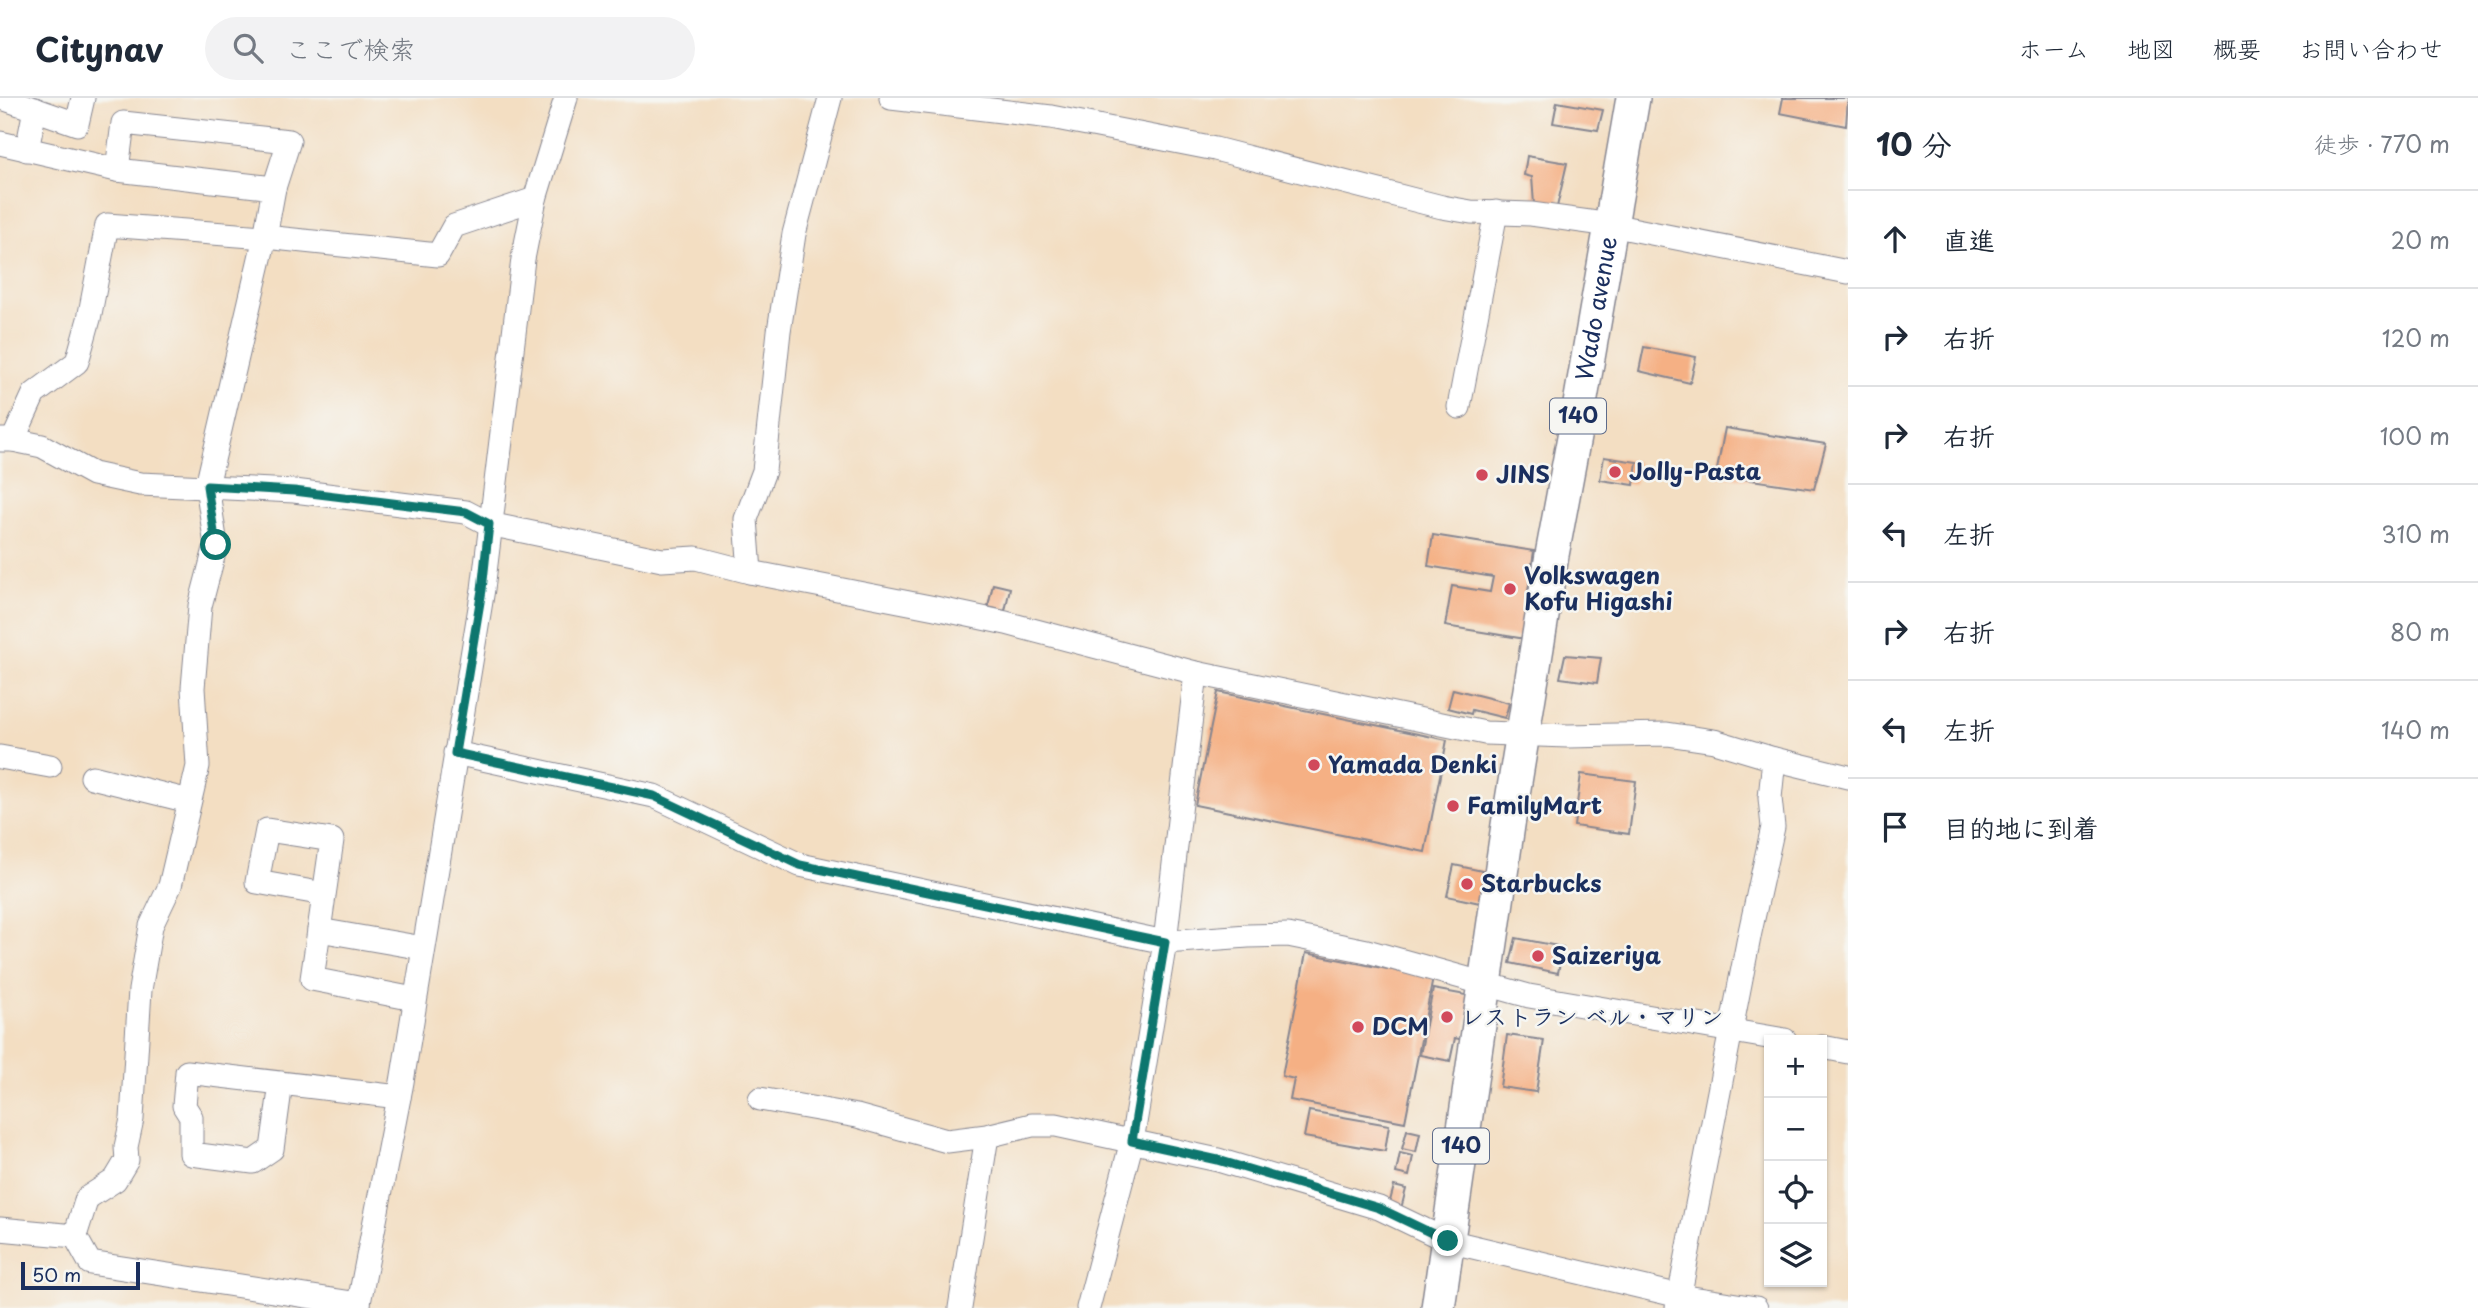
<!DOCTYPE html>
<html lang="ja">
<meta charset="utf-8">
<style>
body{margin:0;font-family:"Playpen Sans","Klee One",sans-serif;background:#f2f2f3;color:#1f2937}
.controls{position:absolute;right:21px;bottom:21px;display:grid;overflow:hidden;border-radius:0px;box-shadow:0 2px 5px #0004}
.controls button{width:63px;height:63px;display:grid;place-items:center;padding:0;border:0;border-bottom:2px solid #e0e1e3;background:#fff;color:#1f2937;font:35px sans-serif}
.scale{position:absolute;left:21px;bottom:18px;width:119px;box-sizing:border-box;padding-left:7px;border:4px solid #1b2f5e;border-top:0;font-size:19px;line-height:24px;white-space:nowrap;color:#1b2f5e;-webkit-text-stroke:5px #f6f6f2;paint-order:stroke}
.stop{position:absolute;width:21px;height:21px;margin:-16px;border:5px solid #0f766e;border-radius:50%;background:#fff}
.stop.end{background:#0f766e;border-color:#fff;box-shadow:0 2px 7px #0008}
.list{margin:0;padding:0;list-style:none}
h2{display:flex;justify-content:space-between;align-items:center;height:91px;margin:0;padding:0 28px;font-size:30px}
h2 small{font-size:23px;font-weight:400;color:#747a83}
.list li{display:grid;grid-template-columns:46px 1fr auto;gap:21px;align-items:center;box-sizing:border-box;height:98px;padding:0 28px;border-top:2px solid #e0e1e3}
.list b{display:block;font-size:26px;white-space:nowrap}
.list em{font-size:23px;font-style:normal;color:#747a83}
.icon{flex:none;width:38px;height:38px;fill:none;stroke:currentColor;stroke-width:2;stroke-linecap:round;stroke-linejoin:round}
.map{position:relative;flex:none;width:1848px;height:1210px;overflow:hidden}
header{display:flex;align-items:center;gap:42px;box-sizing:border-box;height:98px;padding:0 35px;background:#fff;border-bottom:2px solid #e0e1e3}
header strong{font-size:33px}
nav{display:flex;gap:38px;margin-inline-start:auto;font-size:24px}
.search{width:490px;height:63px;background:#f2f2f3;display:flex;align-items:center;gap:18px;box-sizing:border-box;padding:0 24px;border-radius:38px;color:#747a83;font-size:26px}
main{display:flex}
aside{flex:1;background:#fff}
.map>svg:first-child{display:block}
</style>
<header>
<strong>Citynav</strong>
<div class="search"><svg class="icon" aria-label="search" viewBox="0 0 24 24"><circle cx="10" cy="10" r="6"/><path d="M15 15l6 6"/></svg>ここで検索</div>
<nav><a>ホーム</a><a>地図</a><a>概要</a><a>お問い合わせ</a></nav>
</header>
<main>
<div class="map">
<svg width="1848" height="1210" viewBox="0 0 1848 1210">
<rect width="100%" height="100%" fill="#f6f6f2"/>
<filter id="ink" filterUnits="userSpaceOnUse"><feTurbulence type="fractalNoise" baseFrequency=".0143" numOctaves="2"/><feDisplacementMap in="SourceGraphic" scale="14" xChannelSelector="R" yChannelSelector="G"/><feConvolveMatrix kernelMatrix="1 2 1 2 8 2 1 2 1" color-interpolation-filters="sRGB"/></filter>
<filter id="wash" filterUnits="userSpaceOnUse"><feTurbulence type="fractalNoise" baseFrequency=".00686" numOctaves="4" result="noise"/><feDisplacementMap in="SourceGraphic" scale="28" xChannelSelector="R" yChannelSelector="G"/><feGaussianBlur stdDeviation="1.57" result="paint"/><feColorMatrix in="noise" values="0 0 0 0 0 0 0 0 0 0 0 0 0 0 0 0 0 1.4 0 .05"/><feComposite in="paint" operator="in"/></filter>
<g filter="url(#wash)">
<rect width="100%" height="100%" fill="#f3dec2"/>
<g id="blocks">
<g fill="#f5b084">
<path d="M1783,0h65l-2,28 -66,-13z"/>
<path d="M1557,4l46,8 -5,20 -45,-7z"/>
<path d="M1527,58l40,7 -10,44 -23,-3 -2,-27 -8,-2z"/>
<path d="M1644,249l52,10 -6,26 -51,-12z"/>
<path d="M1725,330l101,16 -12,45 -98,-14z"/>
<path d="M1604,359l33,5 -3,23 -34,-5z"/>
<path d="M1433,437l101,16 -7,47 11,4 -6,38 -87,-14 7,-40 38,6 3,-15 -65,-11z"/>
<path d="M993,486l17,4 -5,23 -17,-4z"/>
<path d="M1565,557l36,3 -4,25 -37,-5z"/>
<path d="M1453,591l56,14 -4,15 -33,-8 -1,4 -23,-6z"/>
<path d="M1218,594l229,48 -22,112 -230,-47z"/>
<path d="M1581,676l55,7 -7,53 -55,-8z"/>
<path d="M1454,767l33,7 -7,31 -33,-7z"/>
<path d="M1516,840l47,9 -5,26 -48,-10z"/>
<path d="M1306,855l127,25 -28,144 -115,-22 4,-21 -12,-3z"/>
<path d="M1433,891l38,7 -8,44 -8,-2 -5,23 -30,-6z"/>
<path d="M1507,937l37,5 -8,52 -36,-5z"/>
<path d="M1309,1013l80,14 -4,26 -81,-14z"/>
<path d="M1407,1032l13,3 -4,19 -14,-3z"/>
<path d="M1400,1055l13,3 -4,20 -13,-3z"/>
<path d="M1394,1088l12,3 -5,20 -12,-4z"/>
</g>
</g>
</g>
<g filter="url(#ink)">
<use href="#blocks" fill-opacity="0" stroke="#878690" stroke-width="2"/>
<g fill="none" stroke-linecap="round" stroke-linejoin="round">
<g stroke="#878690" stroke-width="25">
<g id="minor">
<path d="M2,0l75,26 6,-26"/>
<path d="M891,0l160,19 108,21 56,11 227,58 29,5 60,2 80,11 237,47"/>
<path d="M0,45l117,27 157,18 -9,49 -58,249 9,59 -16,61 -7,82 5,78 -28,120 -19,40 -11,64 -8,129 -6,28 1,13 -12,20 -28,18 -12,38 15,27 269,41"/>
<path d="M27,52l8,-41"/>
<path d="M117,72l6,-47 166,18 -15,47"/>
<path d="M1459,309l37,-195"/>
<path d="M0,342h13l29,6 51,28 47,10 154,7 172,21 23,12 173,36 34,-2 54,14 185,36 71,15 190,50 289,60 83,3 99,-2 47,7 60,18 74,18"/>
<path d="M13,342l21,-46 43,-32 12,-43 18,-94 158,12 173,18 16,-29 81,-27"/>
<path d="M750,474l-4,-53 18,-48 15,-140 15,-97 36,-136"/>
<path d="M455,655l199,43 146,69 365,77 83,-6 40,-1 79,16 162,45 256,44"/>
<path d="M0,659l50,9"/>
<path d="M92,679l97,24"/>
<path d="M324,796l-67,-12 10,-52 65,10 -20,139 102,20"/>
<path d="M319,832l104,18"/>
<path d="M1822,949l26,5"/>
<path d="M281,985l-9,66 -19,13 -62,-8v-37l-7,-11 3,-34 212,25"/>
<path d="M760,1001l97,17 90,25 40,-5 45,-11h24l162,35 161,48 69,33 232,55 76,12"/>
<path d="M0,1131l75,7"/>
<path d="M358,1210l44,-226 81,-493 40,-330 12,-60 31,-101"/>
<path d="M960,1210l27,-172"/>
<path d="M1088,1210l44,-167 33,-199 31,-269"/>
<path d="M1677,1210l73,-376 23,-105 -3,-29 4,-39"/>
</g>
</g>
<g stroke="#878690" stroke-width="36">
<g id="highway">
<path id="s1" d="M1438,1210l70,-483 44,-270 27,-145 54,-312"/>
</g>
</g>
<use href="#minor" stroke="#fff" stroke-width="23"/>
<use href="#highway" stroke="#fff" stroke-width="33"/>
</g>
</g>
<g fill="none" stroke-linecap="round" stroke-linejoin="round" filter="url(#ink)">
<path stroke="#0f766e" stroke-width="9" d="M216,447l-9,-59 87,5 172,21 23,12 -7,66 -27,163 199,43 146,69 365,77 -33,199 86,19 161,48 69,33"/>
</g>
<g fill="#d1495b" stroke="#f6f6f2" stroke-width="2.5">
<circle cx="1615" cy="374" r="7"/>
<circle cx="1482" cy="377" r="7"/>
<circle cx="1510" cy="491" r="7"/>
<circle cx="1314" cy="667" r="7"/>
<circle cx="1453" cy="708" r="7"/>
<circle cx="1467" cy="786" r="7"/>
<circle cx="1538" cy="858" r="7"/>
<circle cx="1447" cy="919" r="7"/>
<circle cx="1358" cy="929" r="7"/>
</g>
<g text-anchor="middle" stroke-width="5" stroke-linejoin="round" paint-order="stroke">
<g fill="#f6f6f2" stroke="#5d6b8a" stroke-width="2">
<rect x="1550" y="300.5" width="56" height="35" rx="5"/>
<rect x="1433" y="1030.5" width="56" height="35" rx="5"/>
</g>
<g font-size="21" font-weight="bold" fill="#1b2f5e">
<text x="1578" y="325">140</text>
<text x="1461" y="1055">140</text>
</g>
<g font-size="23" fill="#1b2f5e" stroke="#f6f6f2">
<text dy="8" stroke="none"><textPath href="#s1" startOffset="1012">Wado avenue</textPath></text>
</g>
<g font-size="23" font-weight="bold" fill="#1b2f5e" stroke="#f6f6f2" text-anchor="start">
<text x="1629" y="382">Jolly-Pasta</text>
<text x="1496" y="385">JINS</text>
<text x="1524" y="486">Volkswagen<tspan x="1524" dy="26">Kofu Higashi</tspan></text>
<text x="1328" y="675">Yamada Denki</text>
<text x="1467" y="716">FamilyMart</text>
<text x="1481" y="794">Starbucks</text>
<text x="1552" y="866">Saizeriya</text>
<text x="1461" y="927">レストラン ベル・マリン</text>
<text x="1372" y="937">DCM</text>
</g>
</g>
</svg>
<div class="controls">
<button>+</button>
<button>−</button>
<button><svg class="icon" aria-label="locate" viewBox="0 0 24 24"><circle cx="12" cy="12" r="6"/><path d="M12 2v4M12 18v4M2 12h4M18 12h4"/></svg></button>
<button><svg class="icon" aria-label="layers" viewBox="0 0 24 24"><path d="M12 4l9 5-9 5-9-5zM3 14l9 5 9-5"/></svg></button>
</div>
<div class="scale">50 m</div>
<div class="stop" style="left:216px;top:447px"></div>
<div class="stop end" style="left:1448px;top:1143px"></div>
</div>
<aside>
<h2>10 分<small>徒歩 · 770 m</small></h2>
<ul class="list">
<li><svg class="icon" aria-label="ahead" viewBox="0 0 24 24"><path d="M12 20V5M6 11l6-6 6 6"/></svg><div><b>直進</b></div><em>20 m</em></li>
<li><svg class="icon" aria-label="right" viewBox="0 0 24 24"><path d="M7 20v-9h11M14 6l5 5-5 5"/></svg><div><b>右折</b></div><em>120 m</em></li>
<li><svg class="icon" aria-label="right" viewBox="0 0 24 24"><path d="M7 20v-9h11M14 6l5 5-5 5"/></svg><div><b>右折</b></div><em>100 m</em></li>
<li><svg class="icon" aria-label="left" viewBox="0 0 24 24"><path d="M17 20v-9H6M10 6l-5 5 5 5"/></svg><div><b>左折</b></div><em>310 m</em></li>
<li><svg class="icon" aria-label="right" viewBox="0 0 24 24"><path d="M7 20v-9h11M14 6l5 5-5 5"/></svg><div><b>右折</b></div><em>80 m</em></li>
<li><svg class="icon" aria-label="left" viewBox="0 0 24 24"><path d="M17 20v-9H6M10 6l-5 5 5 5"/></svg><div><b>左折</b></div><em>140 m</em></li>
<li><svg class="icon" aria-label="arrive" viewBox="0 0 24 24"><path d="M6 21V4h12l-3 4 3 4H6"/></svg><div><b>目的地に到着</b></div></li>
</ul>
</aside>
</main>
